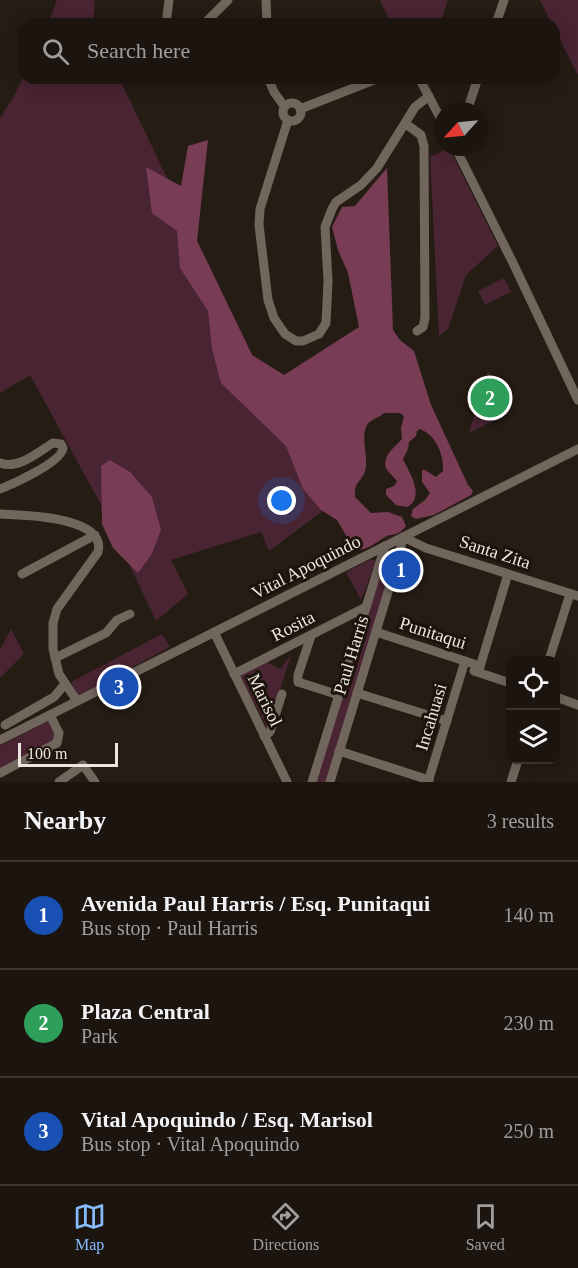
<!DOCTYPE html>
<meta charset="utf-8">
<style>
body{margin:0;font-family:"Times New Roman",serif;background:#251e18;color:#f1f3f6}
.controls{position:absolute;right:18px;bottom:18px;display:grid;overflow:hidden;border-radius:12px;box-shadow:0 3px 15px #0003}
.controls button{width:54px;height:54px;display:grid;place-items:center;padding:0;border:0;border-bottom:2px solid #3a342f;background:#1c150f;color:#f1f3f6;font:30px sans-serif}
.compass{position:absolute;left:434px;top:102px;width:54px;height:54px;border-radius:50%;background:#1c150f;box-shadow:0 3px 15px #0003;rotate:243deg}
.scale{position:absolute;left:18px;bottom:15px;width:100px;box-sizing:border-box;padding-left:6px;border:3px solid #ece6e0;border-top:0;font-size:16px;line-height:21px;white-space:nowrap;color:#ece6e0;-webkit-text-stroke:4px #1c130b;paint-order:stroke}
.you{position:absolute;left:282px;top:501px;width:21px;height:21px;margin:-15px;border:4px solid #fff;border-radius:50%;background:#1a73e8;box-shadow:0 0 0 9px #1a73e833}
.badge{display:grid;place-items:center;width:39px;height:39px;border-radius:50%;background:#85bbfb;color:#fff;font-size:20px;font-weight:700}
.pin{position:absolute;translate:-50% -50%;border:3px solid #fff;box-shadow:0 2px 6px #0006}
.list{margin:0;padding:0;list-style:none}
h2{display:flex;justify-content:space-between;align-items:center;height:78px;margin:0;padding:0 24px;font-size:26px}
h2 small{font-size:20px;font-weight:400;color:#a09f9e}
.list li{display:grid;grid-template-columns:39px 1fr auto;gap:18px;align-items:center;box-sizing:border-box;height:108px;padding:0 24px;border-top:2px solid #3a342f}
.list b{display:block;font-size:22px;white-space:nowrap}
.list p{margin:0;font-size:20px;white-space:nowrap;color:#a09f9e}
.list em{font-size:20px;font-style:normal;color:#a09f9e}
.icon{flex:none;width:33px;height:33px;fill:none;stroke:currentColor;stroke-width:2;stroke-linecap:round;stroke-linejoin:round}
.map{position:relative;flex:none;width:578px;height:782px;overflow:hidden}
.search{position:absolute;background:#1c150f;box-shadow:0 3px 15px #0003;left:18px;right:18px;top:18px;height:66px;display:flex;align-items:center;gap:15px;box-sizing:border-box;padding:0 21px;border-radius:18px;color:#a09f9e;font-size:22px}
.sheet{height:402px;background:#1c150f}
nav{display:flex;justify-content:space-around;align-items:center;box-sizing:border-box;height:84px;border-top:2px solid #3a342f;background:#1c150f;font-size:16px;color:#a09f9e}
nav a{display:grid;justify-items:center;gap:3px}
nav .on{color:#85bbfb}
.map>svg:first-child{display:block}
</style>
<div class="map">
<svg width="578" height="782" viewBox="0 0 578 782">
<rect width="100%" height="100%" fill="#251c14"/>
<g fill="#492433">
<path d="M57,0h38l-2,24h-45z"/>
<path d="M380,0h68l-8,24h-49z"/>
<path d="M540,0h38v75l-24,-47v-4h-2z"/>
<path d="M24,75v3h95l148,307 61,122 -59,44 -8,-19 -90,28 17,34 -32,27 -56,-118 -70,-128 -30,18v-275l14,-22z"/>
<path d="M449,148l49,98 -32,29 -18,54 -9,7 -9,-179z"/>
<path d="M504,278l7,14 -26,13 -7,-14z"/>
<path d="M488,371l21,42 -40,20z"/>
<path d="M371,559l5,2 -15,39 -15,-28z"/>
<path d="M384,560l10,3 -68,219h-10z"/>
<path d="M11,629l13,25 -24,24v-28z"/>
<path d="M162,634l8,13 -92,49 -7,-14z"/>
<path d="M291,655l-23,74 -28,-53 27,-14 13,7z"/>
<path d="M48,721l7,13 -1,7 -54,28v-23z"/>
</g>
<g fill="#793c55">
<path d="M208,140l-11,101 55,114 32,20 75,-48 -11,-54 -10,-23 -6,-23 10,-20 13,-1 32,-38 6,162 7,10 14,11 17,54 37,80 5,6 -2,4 -37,20 -18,4 -5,-3 2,-7 12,-9 5,-7 -8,-11v-12h3l11,7 7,-6c1,-16 -7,-36 -23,-42l-3,2 -1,5 -7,6 -1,7 -5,10c6,13 23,38 4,48l-11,-2 -10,-10v-6l8,-3 3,-5c-3,-4 -7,-7 -10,-11 -7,-13 8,-23 15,-31l-1,-11 3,-12 -4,-3h-16c-6,6 -15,6 -18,14 -5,14 3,31 -1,44 -4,12 -11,10 -10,26l16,16 17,-1 14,5 4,9c-10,12 -11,6 -21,11 -10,6 -19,15 -31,12l-17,-29 -16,-10 -18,-21 -17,-43 -65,-63 -9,-34 -4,-38 -28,-43 -3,-37 -25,-18 -6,-46 35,19 7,-40z"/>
<path d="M110,460l20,12 22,25 9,33 -9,24 -14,19 -25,-25 -11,-24 -1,-58z"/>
</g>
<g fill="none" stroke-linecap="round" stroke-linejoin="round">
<g stroke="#71665c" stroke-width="9">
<path d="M266,0l1,24"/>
<path d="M166,24l3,-24"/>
<path d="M204,24l24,-24"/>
<path d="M496,24l8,-24"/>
<path d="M268,78l6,14 10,14"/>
<path d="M419,78l24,45"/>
<circle cx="292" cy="112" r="9"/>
<path d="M300,109l79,-31"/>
<path d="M467,111l11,-33"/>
<path d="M288,120l-28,89 -1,16 9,75 6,18 11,16 11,7h7l16,-7 7,-11 2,-42 -3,-54 7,-18 4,-7 25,-17 16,-17 38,-61 14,-11"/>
<path d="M406,124l15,11 3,11 1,172 -2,9 -6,4"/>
<path d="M455,147l58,116 65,137"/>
<path d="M0,463c18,7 38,-11 53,-20l8,1 2,4c-1,14 -50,36 -63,41"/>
<path d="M0,514c22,1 107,2 98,38l-41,57 -4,14v26l6,25 18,27"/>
<path d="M22,574l73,-39"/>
<path d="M214,632l73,150"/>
<path d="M376,632l104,34"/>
<path d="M311,636l-13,39v7l41,13"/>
<path d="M55,658l51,-25 11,-13 13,-6"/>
<path d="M549,660l21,-66"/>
<path d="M479,670l29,-96"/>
<path d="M474,671l36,12"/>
<path d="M234,674l132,-67"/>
<path d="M357,693l90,28"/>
<path d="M556,697l22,8"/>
<path d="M5,725l49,-28 11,-13"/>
<path d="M264,736l6,-4 12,-38"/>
<path d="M0,740l578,-291"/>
<path d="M339,751l90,29"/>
<path d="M0,773l57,-30 2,-10 -9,-18"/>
<path d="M59,782l24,-17 12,17"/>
<path d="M312,782l73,-236"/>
<path d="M330,782l69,-226 4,-19 23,11 152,48"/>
<path d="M428,782l37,-121"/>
<path d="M511,782l7,-22"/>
</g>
</g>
<g text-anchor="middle" stroke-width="6" stroke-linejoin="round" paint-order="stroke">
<g font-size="18" fill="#ece6e0" stroke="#1c130b">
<text transform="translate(495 552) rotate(18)" y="6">Santa Zita</text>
<text transform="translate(306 567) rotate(-27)" y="6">Vital Apoquindo</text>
<text transform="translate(293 626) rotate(-27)" y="6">Rosita</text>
<text transform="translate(433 633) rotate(18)" y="6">Punitaqui</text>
<text transform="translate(351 655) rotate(-73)" y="6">Paul Harris</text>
<text transform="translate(265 700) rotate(64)" y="6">Marisol</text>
<text transform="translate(431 717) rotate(-73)" y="6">Incahuasi</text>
</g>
</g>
</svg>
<div class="controls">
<button><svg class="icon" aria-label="locate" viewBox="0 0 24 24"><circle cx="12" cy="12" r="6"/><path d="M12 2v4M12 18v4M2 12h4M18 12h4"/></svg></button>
<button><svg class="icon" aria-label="layers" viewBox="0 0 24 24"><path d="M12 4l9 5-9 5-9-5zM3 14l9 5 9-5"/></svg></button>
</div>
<svg class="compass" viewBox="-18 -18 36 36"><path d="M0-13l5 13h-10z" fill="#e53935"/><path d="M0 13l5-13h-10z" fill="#a09f9e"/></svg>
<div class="scale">100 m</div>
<div class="you"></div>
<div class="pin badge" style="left:401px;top:570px;background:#1a4fb4">1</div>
<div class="pin badge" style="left:490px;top:398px;background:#2e9e5b">2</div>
<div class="pin badge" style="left:119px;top:687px;background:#1a4fb4">3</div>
<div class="search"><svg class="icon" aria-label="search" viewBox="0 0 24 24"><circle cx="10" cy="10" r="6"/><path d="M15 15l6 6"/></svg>Search here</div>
</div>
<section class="sheet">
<h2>Nearby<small>3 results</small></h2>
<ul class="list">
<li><span class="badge" style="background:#1a4fb4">1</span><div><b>Avenida Paul Harris / Esq. Punitaqui</b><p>Bus stop · Paul Harris</p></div><em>140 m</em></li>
<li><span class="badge" style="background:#2e9e5b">2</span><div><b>Plaza Central</b><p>Park</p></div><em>230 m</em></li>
<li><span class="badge" style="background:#1a4fb4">3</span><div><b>Vital Apoquindo / Esq. Marisol</b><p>Bus stop · Vital Apoquindo</p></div><em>250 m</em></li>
</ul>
</section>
<nav>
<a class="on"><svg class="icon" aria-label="map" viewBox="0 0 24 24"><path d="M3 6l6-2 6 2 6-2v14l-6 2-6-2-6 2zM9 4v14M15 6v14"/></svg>Map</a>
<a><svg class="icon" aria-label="directions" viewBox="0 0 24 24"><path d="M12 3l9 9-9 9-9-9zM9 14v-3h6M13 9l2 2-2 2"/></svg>Directions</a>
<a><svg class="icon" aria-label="saved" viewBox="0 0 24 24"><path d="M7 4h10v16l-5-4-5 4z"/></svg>Saved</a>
</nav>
